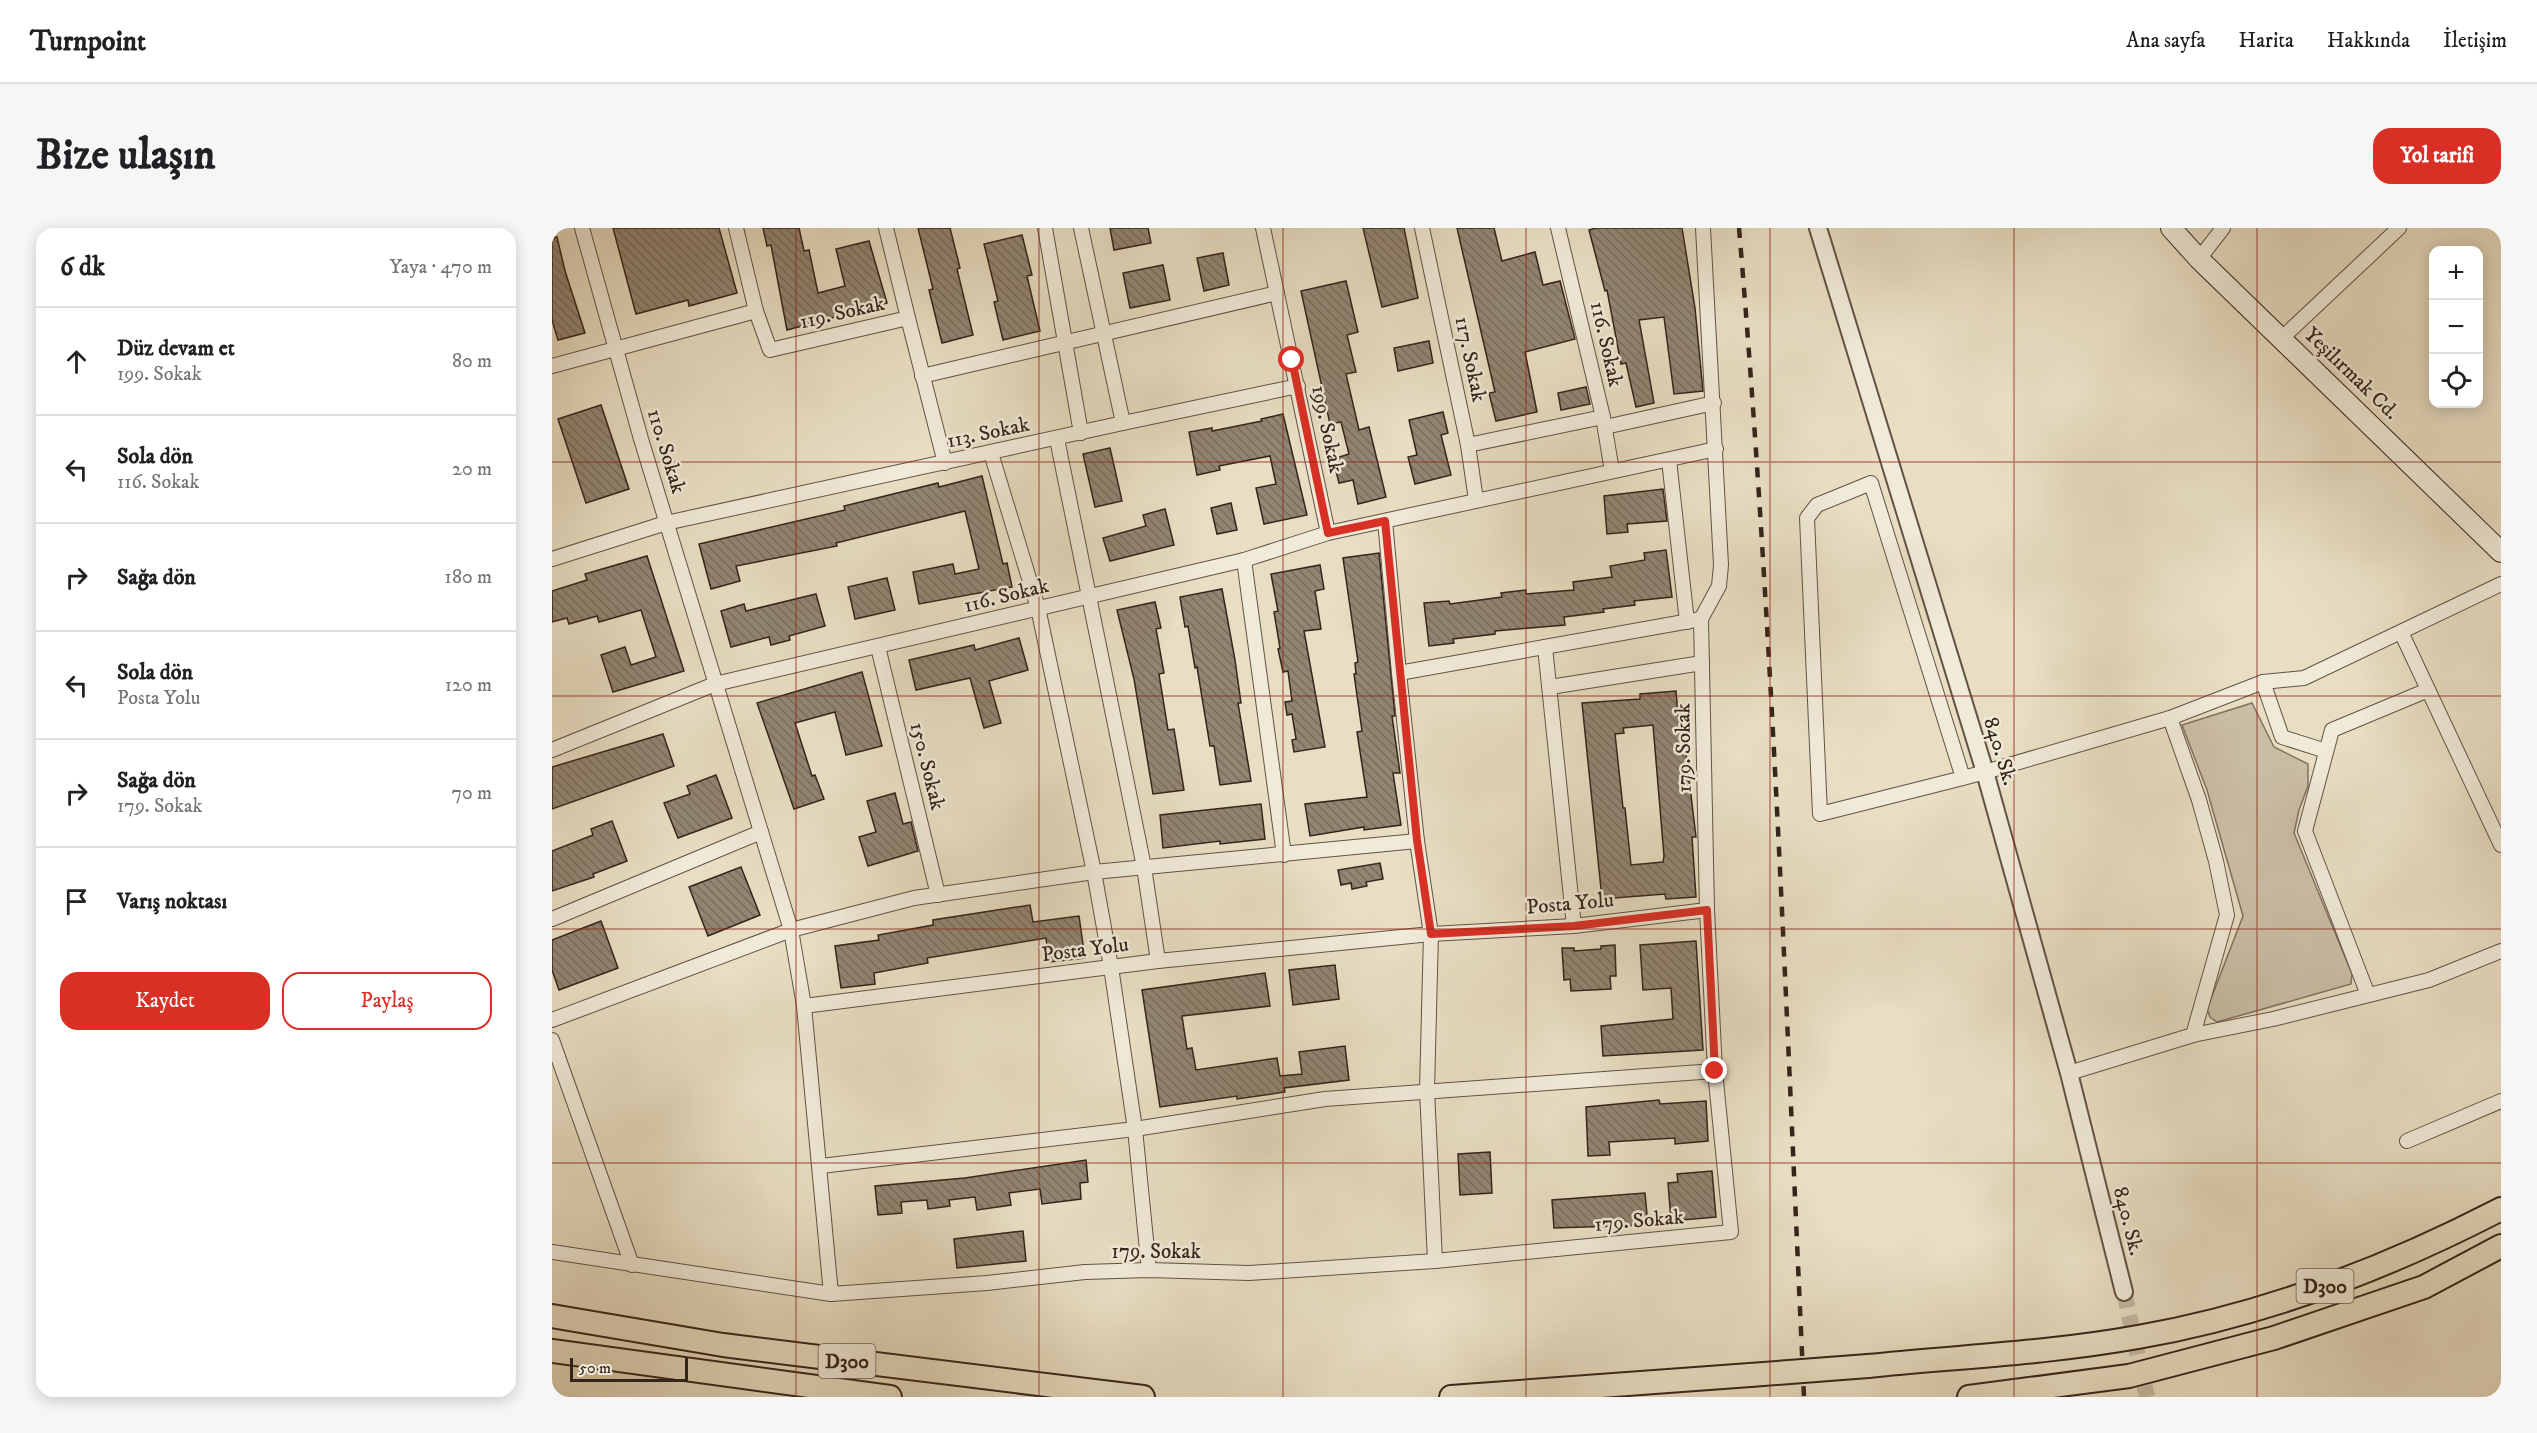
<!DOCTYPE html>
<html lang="tr">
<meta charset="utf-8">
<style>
body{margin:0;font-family:"IM FELL DW Pica",serif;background:#f6f6f6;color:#202124}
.controls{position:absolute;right:18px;top:18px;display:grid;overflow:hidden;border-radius:12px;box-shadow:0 3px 15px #0003}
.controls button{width:54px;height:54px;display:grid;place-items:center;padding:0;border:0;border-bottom:2px solid #e0e0e0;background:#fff;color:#202124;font:30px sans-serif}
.scale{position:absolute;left:18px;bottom:15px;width:118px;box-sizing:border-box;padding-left:6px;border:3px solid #35241a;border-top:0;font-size:16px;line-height:21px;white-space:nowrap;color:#35241a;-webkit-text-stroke:4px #f0ead8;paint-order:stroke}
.stop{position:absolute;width:18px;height:18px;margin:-14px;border:4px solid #d93025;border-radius:50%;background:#fff}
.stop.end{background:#d93025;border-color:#fff;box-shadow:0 2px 6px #0008}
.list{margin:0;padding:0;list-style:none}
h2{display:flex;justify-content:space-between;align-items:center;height:78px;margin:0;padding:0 24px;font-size:26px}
h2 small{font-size:20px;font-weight:400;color:#757577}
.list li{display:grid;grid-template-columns:39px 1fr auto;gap:18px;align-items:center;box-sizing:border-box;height:108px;padding:0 24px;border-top:2px solid #e0e0e0}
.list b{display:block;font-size:22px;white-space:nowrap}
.list p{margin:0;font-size:20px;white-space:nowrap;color:#757577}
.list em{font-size:20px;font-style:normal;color:#757577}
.actions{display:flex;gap:12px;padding:18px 24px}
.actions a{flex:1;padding:14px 0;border:2px solid #d93025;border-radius:18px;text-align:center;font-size:21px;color:#d93025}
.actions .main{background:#d93025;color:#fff}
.icon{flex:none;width:33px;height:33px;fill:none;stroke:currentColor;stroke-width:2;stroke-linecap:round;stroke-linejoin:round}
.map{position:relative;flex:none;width:1949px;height:1169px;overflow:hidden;border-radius:18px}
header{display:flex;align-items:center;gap:36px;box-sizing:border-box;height:84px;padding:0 30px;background:#fff;border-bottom:2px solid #e0e0e0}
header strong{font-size:28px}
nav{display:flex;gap:33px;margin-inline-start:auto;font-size:21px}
.intro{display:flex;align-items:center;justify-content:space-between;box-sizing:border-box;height:144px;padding:0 36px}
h1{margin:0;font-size:42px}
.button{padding:15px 27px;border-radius:18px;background:#d93025;color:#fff;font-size:21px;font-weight:700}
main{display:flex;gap:36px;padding:0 36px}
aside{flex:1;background:#fff;border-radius:18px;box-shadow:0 3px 15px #0003}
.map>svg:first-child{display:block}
</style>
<header>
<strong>Turnpoint</strong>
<nav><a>Ana sayfa</a><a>Harita</a><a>Hakkında</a><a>İletişim</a></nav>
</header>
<div class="intro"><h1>Bize ulaşın</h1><a class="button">Yol tarifi</a></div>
<main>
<aside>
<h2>6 dk<small>Yaya · 470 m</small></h2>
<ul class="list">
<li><svg class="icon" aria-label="ahead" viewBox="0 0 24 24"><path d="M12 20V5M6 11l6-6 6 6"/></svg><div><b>Düz devam et</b><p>199. Sokak</p></div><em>80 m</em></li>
<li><svg class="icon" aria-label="left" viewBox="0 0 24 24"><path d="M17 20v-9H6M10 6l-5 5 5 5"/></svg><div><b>Sola dön</b><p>116. Sokak</p></div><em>20 m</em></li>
<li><svg class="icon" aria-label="right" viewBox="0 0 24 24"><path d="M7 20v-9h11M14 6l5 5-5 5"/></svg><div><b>Sağa dön</b></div><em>180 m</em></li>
<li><svg class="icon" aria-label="left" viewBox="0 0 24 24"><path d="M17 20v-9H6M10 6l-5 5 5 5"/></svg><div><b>Sola dön</b><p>Posta Yolu</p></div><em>120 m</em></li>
<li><svg class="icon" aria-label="right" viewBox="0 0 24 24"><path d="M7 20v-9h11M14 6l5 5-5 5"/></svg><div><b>Sağa dön</b><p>179. Sokak</p></div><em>70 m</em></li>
<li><svg class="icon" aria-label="arrive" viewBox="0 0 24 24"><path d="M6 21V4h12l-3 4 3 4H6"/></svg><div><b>Varış noktası</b></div></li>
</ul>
<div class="actions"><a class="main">Kaydet</a><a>Paylaş</a></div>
</aside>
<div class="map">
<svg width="1949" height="1169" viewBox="0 0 1949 1169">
<defs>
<pattern id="building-back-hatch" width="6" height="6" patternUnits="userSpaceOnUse" patternTransform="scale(1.5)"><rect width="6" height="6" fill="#928572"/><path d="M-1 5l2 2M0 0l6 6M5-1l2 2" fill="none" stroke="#786d5d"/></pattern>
</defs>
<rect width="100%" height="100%" fill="#e8dec3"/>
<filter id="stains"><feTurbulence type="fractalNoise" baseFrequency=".00333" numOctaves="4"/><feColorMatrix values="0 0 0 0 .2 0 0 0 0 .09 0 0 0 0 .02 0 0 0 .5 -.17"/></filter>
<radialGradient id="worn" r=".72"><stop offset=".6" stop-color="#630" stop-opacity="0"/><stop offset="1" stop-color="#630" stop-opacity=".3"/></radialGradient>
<path fill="#cabea6" stroke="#807160" stroke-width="1.5" d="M1700,475l22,44 34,17v22l-9,24 -5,23 58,141 -1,10 -134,38 -7,-5 -3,-8 36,-93 -36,-126 -25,-65z"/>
<g fill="url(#building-back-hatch)" stroke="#35241a" stroke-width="1.5" fill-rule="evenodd">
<path d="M61,0h106l18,65 -48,13 -1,-6 -52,14z"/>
<path d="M211,0h36l5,23 5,-1 9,43 27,-7 -9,-37 33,-8 18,62 -100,27 -16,-85 -4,1z"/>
<path d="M366,0h32l10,40 -3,1 16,66 -31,8 -13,-53 4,-1z"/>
<path d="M558,0h38l3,15 -37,7z"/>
<path d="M811,0h41l14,70 -36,9z"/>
<path d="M905,0h37l8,33 33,-9 8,33 17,-4 15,58 -50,13 12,60 -41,9 -7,-28 6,-1z"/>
<path d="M1044,0h86l13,80 8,83 -29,3 -10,-77 -25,3 15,83 -18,4 -10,-44 -5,1 -14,-74 -2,1 -16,-61z"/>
<path d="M470,7l10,40 -5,1 13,55 -37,9 -9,-38 4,-1 -14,-57z"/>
<path d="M5,9l8,34 20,62 -27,7 -6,-20v-82z"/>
<path d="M671,25l6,32 -25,6 -7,-33z"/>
<path d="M611,37l7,35 -40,8 -7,-35z"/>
<path d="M794,53l12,51 -11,3 9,37 -10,2 13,56 10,-3 17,70 -28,7 -5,-24 -14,3 -6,-24 16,-5 -8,-32 -11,2 -29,-133z"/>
<path d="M877,113l4,22 -35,8 -4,-23z"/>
<path d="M1034,159l4,17 -29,6 -3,-17z"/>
<path d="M49,177l28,84 -43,14 -28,-84z"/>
<path d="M891,184l5,21 -7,2 10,40 -36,9 -7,-27 9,-2 -8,-35z"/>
<path d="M731,186l24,101 -43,9 -8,-36 20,-4 -6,-28 -51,10 1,4 -23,5 -8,-43 23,-4v3l50,-10 -1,-2z"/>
<path d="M558,220l12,53 -27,6 -12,-53z"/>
<path d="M430,248l21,88 4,-1 5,24 -93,17 -6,-32 40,-8 2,10 24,-5 -14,-58 -129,32 1,3 -101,20 4,15 -29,8 -12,-45 146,-34 -1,-4 94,-23 1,4z"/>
<path d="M1111,261l4,32 -40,3 1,8 -21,2 -3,-38z"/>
<path d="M679,275l6,27 -20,4 -6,-26z"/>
<path d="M613,281l9,36 -64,16 -7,-23 43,-12 -3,-11z"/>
<path d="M1114,322l6,47 -38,4 1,4 -32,4 1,3 -40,5 1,8 -70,6v3l-42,5 1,4 -25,3 -5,-43 25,-2 1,3 52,-7 -1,-4 25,-3v4l48,-4 -1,-8 39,-5 -2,-11 35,-6 -1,-7z"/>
<path d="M827,325l16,163h-3l8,57h-7l8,52 -37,5v-3l-54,9 -5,-32 62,-7 -10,-65 5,-1 -8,-57h2l-1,-11 3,-1 -15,-104z"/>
<path d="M95,328l37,115 -71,21 -12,-37 24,-8 6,18 25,-8 -15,-47 -42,12 -2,-6 -28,8 -2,-6 -15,4v-31l35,-11 -2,-6z"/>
<path d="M768,337l4,24 -9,2 6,38 -17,2 21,116 -31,5 -2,-12 4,-1 -4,-25 -5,1 -2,-13 7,-1 -4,-30 -5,1 -5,-23 2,-1 -6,-36 4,-1 -7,-37z"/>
<path d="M335,350l8,32 -40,9 -7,-32z"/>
<path d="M670,361l13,71 6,43h-3l13,78 -31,4 -6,-39h-4l-13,-79 -2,1 -7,-42 -3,1 -5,-30z"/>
<path d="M264,366l9,32 -36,10 1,4 -19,5 -2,-8 -38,10 -10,-36 23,-7 2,7z"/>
<path d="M603,374l6,26 -5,1 8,44 -5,1 9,56 6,-1 10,61 -31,4 -19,-115 -17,-69z"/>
<path d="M467,410l9,32 -39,11 12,42 -17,5 -14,-50 -54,12 -7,-30 65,-15 1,5z"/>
<path d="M310,444l20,74 -36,9 -11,-43 -40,11 17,53 3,-1 9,24 -30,10 -37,-106z"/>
<path d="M1124,463l4,47 4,-1 12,100h-4l4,60 -30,2 -1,-5 -63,5 -20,-196 58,-4v-5zM1101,497l11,131 -1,6 -32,3 -6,-57h-2l-8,-74 9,-1 -1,-5z"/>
<path d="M111,506l11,32 -122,43v-42z"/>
<path d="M164,547l16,43 -54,20 -14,-35 26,-9 -3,-8z"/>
<path d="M343,565l8,31 8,-2 7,29 -50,15 -9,-29 17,-5 -9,-31z"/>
<path d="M709,576l4,35 -45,5v-3l-57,7 -3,-33z"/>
<path d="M60,593l15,40 -34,13 1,3 -42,14v-40l41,-16 -2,-6z"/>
<path d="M828,635l3,16 -17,3 1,4 -15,3 -1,-6 -10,2 -3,-15z"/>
<path d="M189,639l19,48 -52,21 -19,-49z"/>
<path d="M478,677l3,17 46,-6 6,42 -36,4 -3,-24 -119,20 1,5 -54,10 1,11 -34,4 -6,-42 44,-6 -1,-5 55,-10v-5z"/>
<path d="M49,693l17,47 -59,22 -7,-20v-30z"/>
<path d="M1144,713l7,109 -100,6 -2,-30 72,-7 -2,-31 -28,2 -3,-45z"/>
<path d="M1063,717l1,31h-6l1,13 -40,2 -1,-12 -6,1 -2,-32h12v3l27,-2v-3z"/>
<path d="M783,737l4,34 -46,6 -4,-35z"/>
<path d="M713,745l5,33 -88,10 5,33 5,-1 4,22 81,-12 3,18 22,-2 -3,-22 46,-6 4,34 -65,8 1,4 -48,7v-3l-77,11 -18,-117z"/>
<path d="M1107,872l1,4 46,-3 2,40 -33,3v-6l-66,4 1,13 -22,1 -2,-49z"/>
<path d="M938,924l2,41 -32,2 -2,-41z"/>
<path d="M534,932l2,22 -8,1 1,16 -39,5 -2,-15 -31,4 2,12 -34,5 -2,-13 -26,3 1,6 -22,3 -1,-9 -26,2 1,11 -24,2 -3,-29 90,-8z"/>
<path d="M1160,943l4,46 -45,4 -3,-38 10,-1 -1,-8z"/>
<path d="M1093,965l3,32 -94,3 -2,-28z"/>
<path d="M471,1003l3,30 -69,7 -3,-29z"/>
</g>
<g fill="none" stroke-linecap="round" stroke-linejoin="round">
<path stroke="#c4b9a1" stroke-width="16" stroke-dasharray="16 8" stroke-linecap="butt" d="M1572,1064l23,105"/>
<g stroke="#625244" stroke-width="16">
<g id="minor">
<path d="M30,0l59,211 150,491 13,76 354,-45 273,-27 143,-8 133,-16"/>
<path d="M184,0l20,83 14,39 138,-32 -22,-90"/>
<path d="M493,0l36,205"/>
<path d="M711,0l65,305"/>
<path d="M870,0l46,217 8,55"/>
<path d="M1006,0l45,189 9,54"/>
<path d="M1647,31l24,-31"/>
<path d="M356,90l37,145"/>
<path d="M1730,110l117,-110"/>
<path d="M0,138l204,-55"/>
<path d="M370,148l355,-83"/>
<path d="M571,195l175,-37"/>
<path d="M1053,199l109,-24"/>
<path d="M505,211l87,428 14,94"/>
<path d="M916,217l135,-28"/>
<path d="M439,225l47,155 56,264 17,95 24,162 14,141"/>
<path d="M1117,232l18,162"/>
<path d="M833,293l14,152 302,-54"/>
<path d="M0,331l114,-36 457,-100 -42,-195"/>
<path d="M692,332l40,295"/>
<path d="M1849,404l100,213"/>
<path d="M326,419l60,248"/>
<path d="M993,419l29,279"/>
<path d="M847,445l18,168 14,93 -4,156 8,171"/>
<path d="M1711,454l19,55 44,14"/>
<path d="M998,459l152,-24"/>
<path d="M0,522l163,-66 529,-124 84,-27 388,-84"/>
<path d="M1411,550l-92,-295 -54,22 -10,13 13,296 143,-36 22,-6 185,-54 93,-36 41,-4 197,-94"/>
<path d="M0,691l209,-87"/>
<path d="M1816,767l-63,-164 27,-101 96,-40"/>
<path d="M252,778l27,288 156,-11 98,-11 64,-2 100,3 186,-12 296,-29 -16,-161 -8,-161 -6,-291 18,-33 2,-21 -18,-337"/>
<path d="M0,792l239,-90 123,-32 180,-26 323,-31"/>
<path d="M1641,807l80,-16 156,-39 72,-29"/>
<path d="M0,812l80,225"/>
<path d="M1517,845l124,-38 34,-120 -11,-54 -17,-61 -29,-82"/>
<path d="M1855,913l94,-40"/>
<path d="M269,938l314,-37 190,-30 390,-28"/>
<path d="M0,1024l279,42"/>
</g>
</g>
<g stroke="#625244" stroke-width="20">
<path id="tertiary" d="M1266,0l167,544 84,301 55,219"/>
</g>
<g stroke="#35241a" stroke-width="22">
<path id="secondary" d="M1619,0l28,31 302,293"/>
</g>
<g stroke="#35241a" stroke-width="26">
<g id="trunk">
<path d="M0,1088l171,29 420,52"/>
<path d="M0,1123l338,46"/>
<path d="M1316,1138c90,-9 181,-13 270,-29 127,-22 249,-69 363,-128"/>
<path d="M899,1169l299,-22"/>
<path d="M1417,1169l160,-21 145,-38 150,-51 77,-41"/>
</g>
</g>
<use href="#minor" stroke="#f0ead8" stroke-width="14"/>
<use href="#tertiary" stroke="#f0ead8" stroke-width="16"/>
<use href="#secondary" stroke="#f0ead8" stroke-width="20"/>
<use href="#trunk" stroke="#e8dec3" stroke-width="22"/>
<path stroke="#35241a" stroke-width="4.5" stroke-dasharray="10 10" stroke-linecap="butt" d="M1187,0c33,389 47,779 65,1169"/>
<g stroke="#35241a" stroke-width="26" stroke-linecap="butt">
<path id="trunk-bridge" d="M1198,1147l118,-9"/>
</g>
<use href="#trunk-bridge" stroke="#e8dec3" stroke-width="22"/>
</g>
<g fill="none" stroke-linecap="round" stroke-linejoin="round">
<path stroke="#d93025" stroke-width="8" d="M740,132l36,173 57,-12 32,319 14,94 143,-8 133,-16 8,161"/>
</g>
<path fill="none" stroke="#8f2418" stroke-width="1.5" stroke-opacity="0.55" d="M244,0v1169M487,0v1169M731,0v1169M974,0v1169M1218,0v1169M1462,0v1169M1705,0v1169M0,234h1949M0,468h1949M0,701h1949M0,935h1949"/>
<g text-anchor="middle" stroke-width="5" stroke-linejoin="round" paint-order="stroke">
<g fill="#f0ead8" stroke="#6d5f53" stroke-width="1.5">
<rect x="1744.5" y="1041" width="57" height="34" rx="4.5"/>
<rect x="266.5" y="1116" width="57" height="34" rx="4.5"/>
</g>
<g font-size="20" font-weight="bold" fill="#35241a">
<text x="1773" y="1065">D300</text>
<text x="295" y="1140">D300</text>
</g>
<g font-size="21" fill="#35241a" stroke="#f0ead8">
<text transform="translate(290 84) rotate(-13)" y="7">119. Sokak</text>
<text transform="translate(1055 116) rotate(77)" y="7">116. Sokak</text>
<text transform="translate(919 131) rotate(78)" y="7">117. Sokak</text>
<text transform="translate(1800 145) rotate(44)" y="7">Yeşilırmak Cd.</text>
<text transform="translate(776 201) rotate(78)" y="7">199. Sokak</text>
<text transform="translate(436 204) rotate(-12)" y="7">113. Sokak</text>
<text transform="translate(115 223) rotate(73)" y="7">110. Sokak</text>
<text transform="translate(454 367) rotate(-14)" y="7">116. Sokak</text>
<text transform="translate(1131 520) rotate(-91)" y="7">179. Sokak</text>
<text transform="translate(1449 523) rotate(73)" y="7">840. Sk.</text>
<text transform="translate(376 538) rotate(76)" y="7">150. Sokak</text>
<text transform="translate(1018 675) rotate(-5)" y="7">Posta Yolu</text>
<text transform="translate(533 721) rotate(-7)" y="7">Posta Yolu</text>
<text transform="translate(1087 992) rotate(-5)" y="7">179. Sokak</text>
<text transform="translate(1577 993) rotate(76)" y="7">840. Sk.</text>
<text x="604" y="1030">179. Sokak</text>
</g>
</g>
<rect width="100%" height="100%" filter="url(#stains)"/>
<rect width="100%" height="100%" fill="url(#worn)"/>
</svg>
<div class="controls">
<button>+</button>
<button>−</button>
<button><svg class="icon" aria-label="locate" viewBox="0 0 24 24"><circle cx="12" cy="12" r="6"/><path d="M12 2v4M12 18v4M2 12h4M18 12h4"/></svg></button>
</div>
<div class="scale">50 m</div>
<div class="stop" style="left:740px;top:132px"></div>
<div class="stop end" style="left:1163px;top:843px"></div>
</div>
</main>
